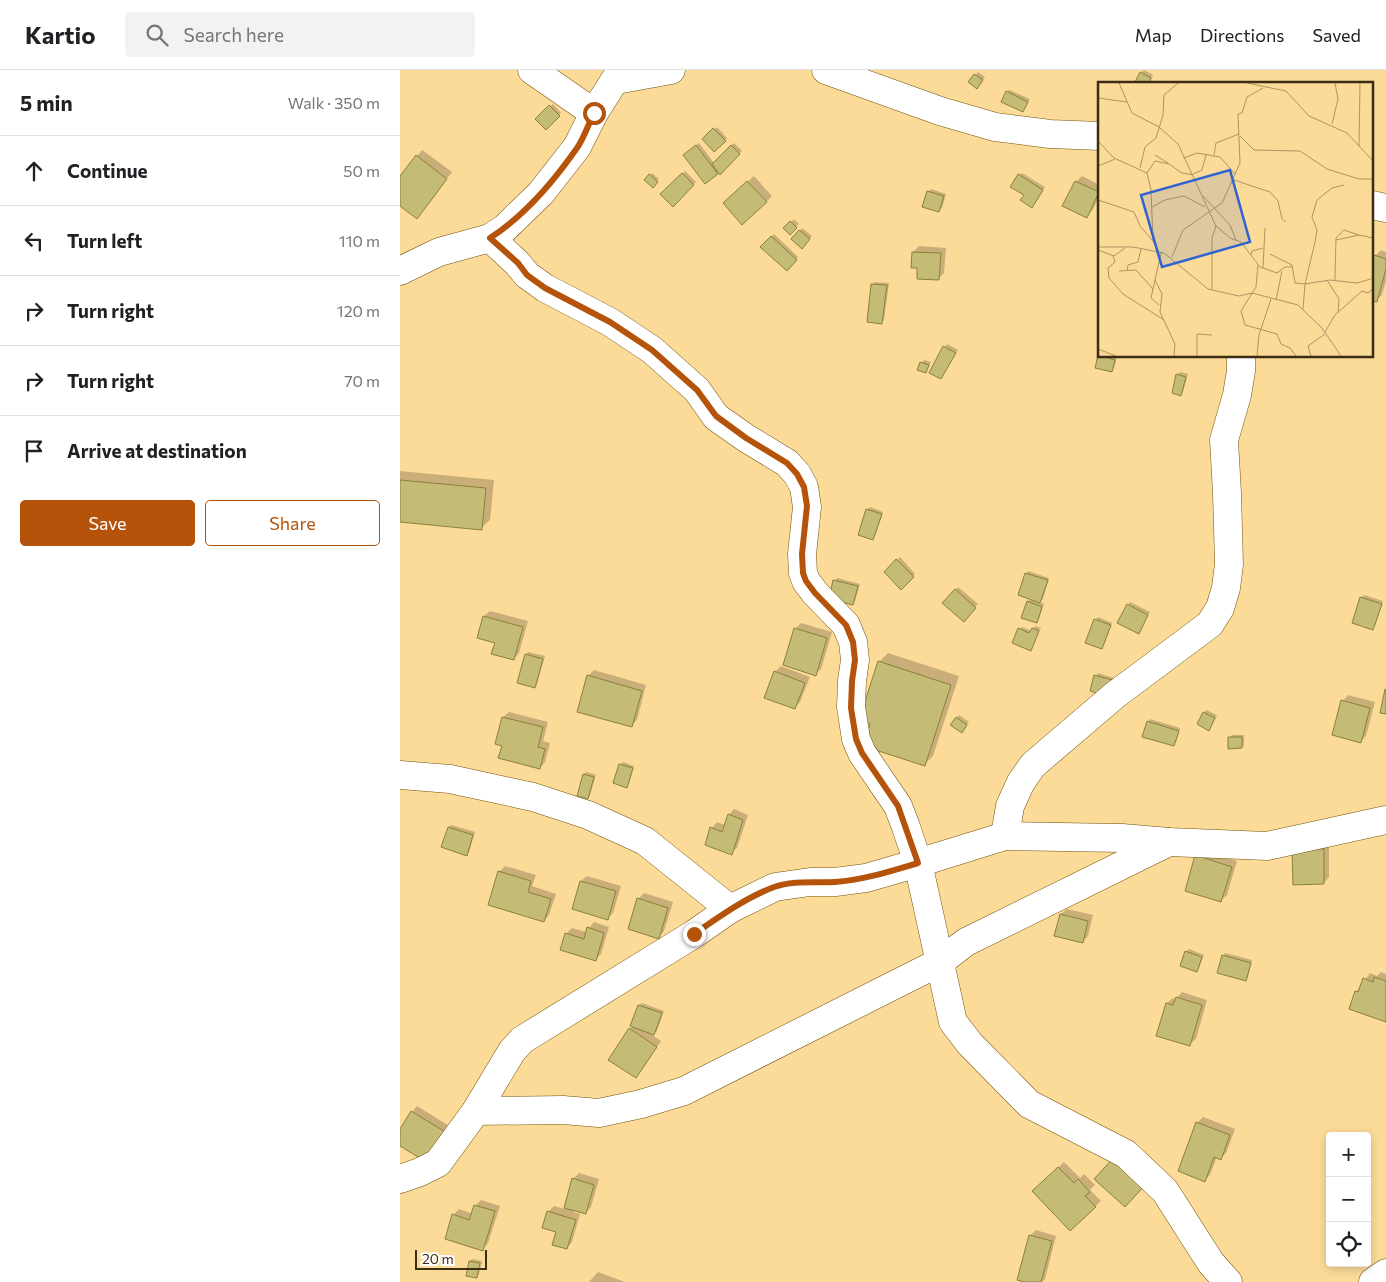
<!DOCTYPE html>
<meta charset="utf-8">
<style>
body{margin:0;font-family:Commissioner,sans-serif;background:#f2f2f2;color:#202124}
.controls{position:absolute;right:15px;bottom:15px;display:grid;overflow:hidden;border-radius:5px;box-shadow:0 2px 8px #0003}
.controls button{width:45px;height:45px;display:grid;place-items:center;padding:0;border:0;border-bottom:1px solid #e0e0e0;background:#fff;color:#202124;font:25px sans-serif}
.scale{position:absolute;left:15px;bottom:12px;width:72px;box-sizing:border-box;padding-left:5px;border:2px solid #3a2d12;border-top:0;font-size:14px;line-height:18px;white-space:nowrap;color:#3a2d12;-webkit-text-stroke:4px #fff;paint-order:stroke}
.stop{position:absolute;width:15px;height:15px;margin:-11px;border:4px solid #b45309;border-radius:50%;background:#fff}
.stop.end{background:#b45309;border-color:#fff;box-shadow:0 1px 5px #0008}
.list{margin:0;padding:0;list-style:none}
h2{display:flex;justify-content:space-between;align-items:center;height:65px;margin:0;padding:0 20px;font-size:21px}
h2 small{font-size:16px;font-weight:400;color:#757577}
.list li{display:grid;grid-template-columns:32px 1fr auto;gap:15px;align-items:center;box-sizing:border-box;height:70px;padding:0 20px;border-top:1px solid #e0e0e0}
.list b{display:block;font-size:19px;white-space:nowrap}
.list em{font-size:16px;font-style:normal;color:#757577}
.actions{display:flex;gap:10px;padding:15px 20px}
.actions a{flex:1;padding:11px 0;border:1px solid #b45309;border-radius:5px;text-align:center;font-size:18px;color:#b45309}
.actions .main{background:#b45309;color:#fff}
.icon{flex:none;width:28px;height:28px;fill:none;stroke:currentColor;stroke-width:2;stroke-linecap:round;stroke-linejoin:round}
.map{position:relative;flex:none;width:986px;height:1212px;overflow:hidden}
header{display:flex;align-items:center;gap:30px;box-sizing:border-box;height:70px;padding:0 25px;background:#fff;border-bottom:1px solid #e0e0e0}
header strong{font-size:24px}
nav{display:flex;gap:28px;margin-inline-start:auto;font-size:18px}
.search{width:350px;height:45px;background:#f2f2f2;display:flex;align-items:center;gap:12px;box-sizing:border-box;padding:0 18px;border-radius:5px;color:#757577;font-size:19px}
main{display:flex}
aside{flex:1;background:#fff}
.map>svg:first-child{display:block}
</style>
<header>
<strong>Kartio</strong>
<div class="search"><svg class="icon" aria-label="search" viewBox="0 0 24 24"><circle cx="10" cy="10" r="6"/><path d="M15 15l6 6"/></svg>Search here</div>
<nav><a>Map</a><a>Directions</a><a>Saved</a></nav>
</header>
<main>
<aside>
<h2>5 min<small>Walk · 350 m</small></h2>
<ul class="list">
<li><svg class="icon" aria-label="ahead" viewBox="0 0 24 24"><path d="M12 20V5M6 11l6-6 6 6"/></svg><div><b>Continue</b></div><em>50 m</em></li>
<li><svg class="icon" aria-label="left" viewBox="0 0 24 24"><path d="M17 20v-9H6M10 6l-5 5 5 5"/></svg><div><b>Turn left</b></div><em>110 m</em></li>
<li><svg class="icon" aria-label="right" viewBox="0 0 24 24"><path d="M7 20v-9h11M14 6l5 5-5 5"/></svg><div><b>Turn right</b></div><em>120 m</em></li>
<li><svg class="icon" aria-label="right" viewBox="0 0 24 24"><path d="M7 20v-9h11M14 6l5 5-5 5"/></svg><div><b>Turn right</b></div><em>70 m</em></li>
<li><svg class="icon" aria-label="arrive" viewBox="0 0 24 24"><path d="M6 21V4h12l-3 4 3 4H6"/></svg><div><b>Arrive at destination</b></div></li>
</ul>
<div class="actions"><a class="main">Save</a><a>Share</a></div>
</aside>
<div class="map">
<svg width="986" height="1212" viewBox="0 0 986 1212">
<rect width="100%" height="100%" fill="#fcda98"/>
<g fill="#0003">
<path d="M744,0l9,5 -4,9 -8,-11z"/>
<path d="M578,2l7,5 -5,8 -10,-3z"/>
<path d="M609,20l21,9 -7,12 -16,-19z"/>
<path d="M153,34l8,9 -15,16 -9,-10z"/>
<path d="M317,57l10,11 -13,12 -10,-11z"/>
<path d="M299,73l15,20 20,-20 8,8 -22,22 -1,-2 -2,2 -30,-21z"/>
<path d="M22,80l30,22 -30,40 -22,-8v-26z"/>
<path d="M285,101l11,11 -23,23 -11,-11z"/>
<path d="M252,103l7,6 -6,7 -7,-6z"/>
<path d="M622,103l23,14 -11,17 -9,-9 -6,-20z"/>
<path d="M354,106l18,20 -6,6 -36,-4z"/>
<path d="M682,106l18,9v10l-8,16 -6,5 -10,-34z"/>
<path d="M531,119l15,5 -4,14 -3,2 -11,-18z"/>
<path d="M394,149l5,5 -9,9 -5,-5z"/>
<path d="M402,158l10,8 -10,11 -9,-8z"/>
<path d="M374,164l24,23 -11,13 -25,-23z"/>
<path d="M519,176l27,2 -2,25 -6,6 -19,-12 -6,-15z"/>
<path d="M981,180l5,2v29l-4,14 -6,5 -1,-44z"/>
<path d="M475,212l14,1 -5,37 -2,2 -10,-38z"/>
<path d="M547,274l11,6 -17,28 -10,-6z"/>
<path d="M700,285l17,2 -3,11 -2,3 -13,-15z"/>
<path d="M524,290l7,2 -5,10 -7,-3z"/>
<path d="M780,302l8,2 -5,18 -2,2 -4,-19z"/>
<path d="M0,401l94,9 -4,40 -9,8 -81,-7z"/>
<path d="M470,437l13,5 -8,24 -2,3 -6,-29z"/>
<path d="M500,487l15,17 -14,14 -16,-16z"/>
<path d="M628,501l21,7 -6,21 -4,3 5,2 -5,15 -2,3 -9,-20 3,-4 -5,-24z"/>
<path d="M437,508l23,6 -5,17 -3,3 -17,-23z"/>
<path d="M558,517l20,17 -14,16 -20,-17z"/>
<path d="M964,525l19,6 -8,25 -2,2 -12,-30z"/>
<path d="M730,532l20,10 -12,21 -10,-28z"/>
<path d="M90,541l38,10 -9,32 -5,6 -18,-17 -12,-26z"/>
<path d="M698,547l14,6 -8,22 -3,3 -6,-28z"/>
<path d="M401,553l31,9 -11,37 -6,5 -20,-45z"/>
<path d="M635,556l6,2 -11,22 -11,-21 3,-2 10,4z"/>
<path d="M128,582l17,4 -8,28 -2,3 -9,-32z"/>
<path d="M488,583l71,23 -26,80 -9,9 -52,-42 7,-61z"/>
<path d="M381,596l29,11 -10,25 -5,5 -20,-35z"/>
<path d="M194,600l52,15 -9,35 -6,6 -43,-50z"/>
<path d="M698,603l19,6 -6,16 -15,-19z"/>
<path d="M948,625l27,7 -9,34 -6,6 -17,-41z"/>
<path d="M806,640l11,5 -6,12 -7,-14z"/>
<path d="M109,642l39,10 -5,19 7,2 -5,19 -5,6 -37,-23 -7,-2 7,-26z"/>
<path d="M559,645l10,7 -5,7 -7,-11z"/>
<path d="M750,649l30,9 -4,14 -2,3 -26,-23z"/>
<path d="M832,665h12v10l-2,2 -13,-9z"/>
<path d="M223,692l11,4 -5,18 -3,2 -6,-21z"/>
<path d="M186,702l10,3 -6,20 -2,3 -4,-24z"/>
<path d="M334,739l14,6 -11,33 -6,5 -19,-25 5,-6 8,3 4,-10z"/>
<path d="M51,755l24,7 -6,20 -2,2 -18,-27z"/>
<path d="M929,774v33l-5,6 -31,-32z"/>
<path d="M802,780l35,11 -10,34 -6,5 -35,-10z"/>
<path d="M105,796l31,9 -4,11 24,8 -7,21 -5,6 -45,-49z"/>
<path d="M187,806l34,10 -8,27 -5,5 -27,-37z"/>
<path d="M244,823l29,9 -9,29 -5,6 -21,-38z"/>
<path d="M667,839l26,6 -5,21 -6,6 -26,-7 5,-21z"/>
<path d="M194,852l15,5 -8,27 -6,6 -29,-26 6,-6 14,4z"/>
<path d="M789,879l15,6 -5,13 -2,3 -11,-19z"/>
<path d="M825,883l27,7 -4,17 -2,3 -23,-24z"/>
<path d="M981,902l5,2v46l-30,-28 14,-19 7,3z"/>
<path d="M782,922l25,8 -11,39 -6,5 -23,-41 6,-5 3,1z"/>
<path d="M242,933l22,8 -7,20 -3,2 -6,-1 13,9 -20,30 -5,6 -6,-48 3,-3 -1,-1 7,-20z"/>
<path d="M17,1036l34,21 -23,34 -28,-17v-12l12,-20z"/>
<path d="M803,1047l32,12 -9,24 -5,5 -4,-1 -7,18 -5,5 -8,-57z"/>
<path d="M664,1092l16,16 4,-4 11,11 -5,5 11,11 -31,29 -36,-39z"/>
<path d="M179,1103l20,6 -8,28 -6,6 -12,-3v2l7,2 -8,28 -5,6 -19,-36 6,-6 11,3 8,-30z"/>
<path d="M81,1130l19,6 -12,37 -6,6 -29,-34 6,-6 14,5 2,-8z"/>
<path d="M636,1160l20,6 -11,43 -3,3h-13l1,-46z"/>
<path d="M73,1189l9,2 -3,13 -3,3 -6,-16z"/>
<path d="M198,1202l27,10h-36z"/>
</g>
<g fill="#c4bc76" stroke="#89813b">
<path d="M740,2l11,6 -2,6h-15z"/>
<path d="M574,4l9,6 -6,9 -9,-7z"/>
<path d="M606,21l22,11 -5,10 -22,-10z"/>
<path d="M149,35l11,11 -14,14 -11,-11z"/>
<path d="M313,58l13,13 -12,11 -12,-13z"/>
<path d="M296,75l22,29 -13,10 -22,-29z"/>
<path d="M331,75l9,9 -20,21 -8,-11z"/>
<path d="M16,85l31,24 -30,40 -17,-13v-30z"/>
<path d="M282,103l12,12 -21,22 -13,-13z"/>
<path d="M249,104l9,8 -5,6 -9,-8z"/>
<path d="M618,104l25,16 -11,18 -12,-8 4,-5 -14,-8z"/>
<path d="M347,111l20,21 -25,23 -19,-22z"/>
<path d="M675,111l24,11 -12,26 -25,-12z"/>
<path d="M527,121l17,5 -5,16 -17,-5z"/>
<path d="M390,151l7,7 -7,7 -7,-7z"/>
<path d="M399,160l11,9 -8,10 -11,-10z"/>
<path d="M371,166l26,24 -10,11 -27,-24z"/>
<path d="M512,182l29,1 -2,27 -22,-1v-11h-6z"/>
<path d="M974,185l12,4v10l-9,33 -5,-1v-40z"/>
<path d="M471,214l16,1 -5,39 -15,-2z"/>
<path d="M543,276l13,7 -15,26 -12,-6z"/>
<path d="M698,285l17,5 -3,12 -17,-4z"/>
<path d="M520,292l9,3 -3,8 -9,-3z"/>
<path d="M776,304l10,3 -5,19 -9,-3z"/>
<path d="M0,410l86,8 -4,42 -82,-8z"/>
<path d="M466,439l16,5 -9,26 -15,-5z"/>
<path d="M496,489l18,18 -13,13 -17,-18z"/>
<path d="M625,503l23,7 -8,23 -22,-8z"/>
<path d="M433,510l25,6 -5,19 -24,-6z"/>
<path d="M555,519l21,19 -12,14 -22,-19z"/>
<path d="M960,527l22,7 -9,26 -21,-7z"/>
<path d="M627,531l15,6 -5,16 -16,-5z"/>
<path d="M727,534l21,11 -9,19 -22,-11z"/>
<path d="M83,546l40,11 -9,33 -23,-6 4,-11 -18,-5z"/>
<path d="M694,549l17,6 -9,24 -17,-6z"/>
<path d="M394,558l33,10 -11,38 -33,-11z"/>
<path d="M618,558l11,5 3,-5 7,3 -8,20 -19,-8z"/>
<path d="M125,584l18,5 -8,29 -18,-5z"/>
<path d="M478,591l73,24 -26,81 -62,-20 7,-22 -11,-4z"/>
<path d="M374,601l31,12 -10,26 -31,-11z"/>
<path d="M187,605l55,16 -10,36 -55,-15z"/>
<path d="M694,605l22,6 -5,16 -21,-6z"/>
<path d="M985,619h1v25l-6,-1z"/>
<path d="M941,630l29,8 -9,35 -29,-8z"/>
<path d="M803,642l12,6 -6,13 -12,-7z"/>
<path d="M102,647l41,10 -5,20 7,2 -5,20 -42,-11 4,-12 -7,-2z"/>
<path d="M556,647l11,8 -5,8 -12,-8z"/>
<path d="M747,651l32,10 -5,15 -32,-9z"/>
<path d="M828,667h14v11l-14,1z"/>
<path d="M219,694l14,4 -6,20 -14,-5z"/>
<path d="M183,704l11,3 -6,22 -11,-3z"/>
<path d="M328,744l15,6 -11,35 -27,-10 5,-18 12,5z"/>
<path d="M48,757l25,8 -6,21 -26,-9z"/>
<path d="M924,779v35l-31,1 -1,-35z"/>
<path d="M795,785l37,12 -11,35 -36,-11z"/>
<path d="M98,801l33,10 -3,11 23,7 -7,23 -56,-17z"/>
<path d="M180,811l36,10 -8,29 -36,-11z"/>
<path d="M237,828l31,10 -9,31 -31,-10z"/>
<path d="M660,844l28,7 -5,22 -29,-7z"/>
<path d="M187,857l17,6 -8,28 -36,-11 5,-17 19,6z"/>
<path d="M785,881l17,6 -5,15 -17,-6z"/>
<path d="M822,885l29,8 -5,18 -29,-8z"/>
<path d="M974,907l12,4v41l-37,-13 6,-18 3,1 5,-14 10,4z"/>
<path d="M776,927l26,8 -12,41 -34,-10 10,-33 7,2z"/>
<path d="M238,935l24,8 -8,22 -24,-9z"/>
<path d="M229,958l28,19 -21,31 -28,-18z"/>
<path d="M11,1041l36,22 -19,30 -28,-17v-17z"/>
<path d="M796,1052l34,13 -9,25 -7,-3 -9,25 -27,-11z"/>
<path d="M717,1084l30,29 -22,24 -31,-28z"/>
<path d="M658,1097l16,16 4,-4 12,13 -5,4 11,11 -26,24 -38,-40z"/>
<path d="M172,1108l22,7 -8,29 -22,-6z"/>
<path d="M74,1135l21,6 -12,40 -38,-12 7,-25 17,6z"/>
<path d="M147,1141l29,9 -9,29 -15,-4 4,-13 -14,-4z"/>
<path d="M629,1165l23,6 -11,41h-17l-7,-2z"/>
<path d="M69,1191l11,2 -3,15 -11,-2z"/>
</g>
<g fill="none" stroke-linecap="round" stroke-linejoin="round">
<g stroke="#725309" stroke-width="29">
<g id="minor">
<path d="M132,0l62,43"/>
<path d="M426,0l114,41 55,16 55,7 50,2"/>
<path d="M216,10l55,-10"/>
<path d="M972,135l14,3"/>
<path d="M90,168l27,25 10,12 18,13 65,34 42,28 45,40 19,27 30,21 41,25 10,11 7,13 3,20 -5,47 1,19 3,8 9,12 31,32 7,17 2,18 -3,21 -1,26 5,32 6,14 36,53 8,21 12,36 35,159 17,22 59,60 97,50 39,37 46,72 17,19"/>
<path d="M0,201l39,-19 51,-14 15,-10 36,-35 36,-46 17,-34 27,-43"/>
<path d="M0,705l50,4 83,18 55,18 57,26 85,68"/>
<path d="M605,766l5,-30 11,-24 12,-17 82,-70 95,-71 10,-16 6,-20 3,-24 -2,-71 -3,-53 13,-45 4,-24v-15"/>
<path d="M76,1041l87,-1 36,3 42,-9 43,-13 256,-129 26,-20 203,-100"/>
<path d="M0,1109l20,-7 18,-9 38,-52 36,-60 10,-11 172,-106 36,-25 45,-22 35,-5h25l31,-4 52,-15 87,-27 117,2 47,4 98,4 119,-26"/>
<path d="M973,1212l13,-9"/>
</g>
</g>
<use href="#minor" stroke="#fff" stroke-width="28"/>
</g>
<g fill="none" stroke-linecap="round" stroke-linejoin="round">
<path stroke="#b45309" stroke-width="6" d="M194,43c-6,12 -10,25 -17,35 -23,33 -53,68 -87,90l28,25 9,12 18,13 65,34 42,28 45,40 19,26 30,22 41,25 10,11 7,13 3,19 -5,48 1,19 3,8 9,12 31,32 7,17 2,18 -3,21 -1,27 5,31 6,14 36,53 20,57c-27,8 -54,17 -83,19 -20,1 -42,-2 -61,5 -29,11 -55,30 -80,47"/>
</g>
<g transform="translate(698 12)">
<rect width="275" height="275" fill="#fcda98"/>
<path fill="none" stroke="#ae9562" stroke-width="1" d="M21,1l13,30 27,14 19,17 38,82 14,12 11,4 19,25 17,6 8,-6h8M149,1l39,8 23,25 38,17 26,28M0,16l29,4M234,42l6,-25 -3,-16M142,54l14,14 46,1 27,18 32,10h14M0,59l16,17 33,15 4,17 2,51 5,10M261,64l1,-63M57,73l13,8M116,73l2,-12 23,-9M86,76l13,-5 23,4 15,17M0,84l17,-7M42,86l5,-21 11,-9 7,-23 1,-20 14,-12M49,91l8,-12 14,3 13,9 11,2M95,92l9,-4 4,-15M136,98l36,12 8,9 4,18 4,3M246,103l-12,3 -15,12 -5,17 5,13 -2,12 -10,42 25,-4 27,3 14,-4M105,114l27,29 6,15M0,118l36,12 6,14 13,15M54,125l13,-7 19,-4 21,11M238,158l23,-5 14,3M0,165h35l31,6 44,36 31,7 13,-3 46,12 24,23 19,28M0,168l16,6 11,-8M172,172l22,11 3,18 10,1 -2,25M153,173l1,-4 11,-3M15,174l2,6 -7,6 1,10 14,16 41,26M74,175l11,-27 39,-27 18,-40 -2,-49 4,-1 5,-16 16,-9M160,183l-2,22 -15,24 4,14 32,9 4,10 9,4 6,8M165,186l2,-40M21,189l17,-1 17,19M29,189l1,-6 10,-3 3,-13M57,198l7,14 -2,18 15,32 -1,12M229,198l12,19 -1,14M237,198l1,-42 8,-8 15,5M114,208v-52l4,-12M178,218l6,-29M61,223l-8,-7 10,-45M227,250l10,-17 27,-24 6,2 5,-4M0,267l18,7M99,274v-22l15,1M159,274l2,-21 12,-36M213,274l-3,-10 17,-12"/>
<path fill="#3063d1" fill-opacity="0.15" stroke="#3063d1" stroke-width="2.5" d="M132,88l20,72 -88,25 -21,-72z"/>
<rect width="275" height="275" fill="none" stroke="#3a2d12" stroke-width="2.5"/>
</g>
</svg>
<div class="controls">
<button>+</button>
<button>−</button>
<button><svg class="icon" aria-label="locate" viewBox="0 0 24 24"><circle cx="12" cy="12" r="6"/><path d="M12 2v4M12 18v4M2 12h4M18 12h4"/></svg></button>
</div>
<div class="scale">20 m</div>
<div class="stop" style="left:194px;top:43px"></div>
<div class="stop end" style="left:294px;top:864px"></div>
</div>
</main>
